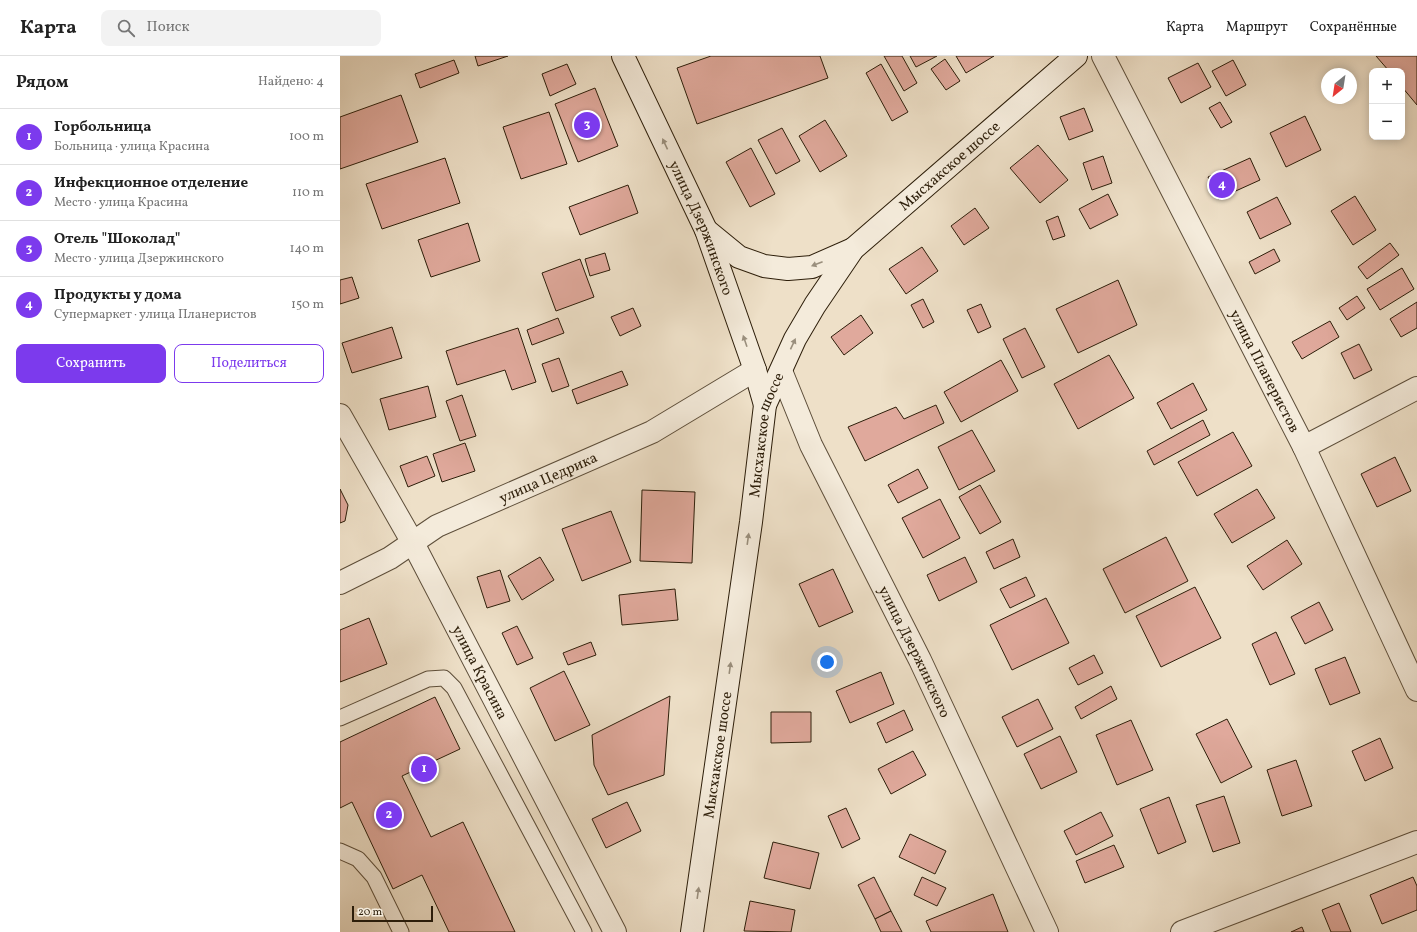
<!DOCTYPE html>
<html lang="ru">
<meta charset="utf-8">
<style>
body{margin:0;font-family:Vollkorn,serif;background:#f2f2f2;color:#222}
.controls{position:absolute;right:12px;top:12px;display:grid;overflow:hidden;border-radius:8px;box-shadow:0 2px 10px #0003}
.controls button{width:36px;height:36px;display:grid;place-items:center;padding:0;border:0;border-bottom:1px solid #e0e0e0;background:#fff;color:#222;font:20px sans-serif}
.compass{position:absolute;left:981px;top:12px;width:36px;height:36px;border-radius:50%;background:#fff;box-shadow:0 2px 10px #0003;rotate:210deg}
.scale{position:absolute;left:12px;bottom:10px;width:81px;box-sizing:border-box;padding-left:4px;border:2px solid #2d1e0a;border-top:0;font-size:11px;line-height:14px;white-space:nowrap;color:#2d1e0a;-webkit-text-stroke:3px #f4ebdb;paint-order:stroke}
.you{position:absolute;left:487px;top:606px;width:14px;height:14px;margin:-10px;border:3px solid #fff;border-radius:50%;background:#1a73e8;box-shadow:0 0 0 6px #1a73e833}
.badge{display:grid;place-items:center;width:26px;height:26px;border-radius:50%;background:#7c3aed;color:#fff;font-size:13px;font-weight:700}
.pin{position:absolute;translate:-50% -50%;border:2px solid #fff;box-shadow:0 1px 4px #0006}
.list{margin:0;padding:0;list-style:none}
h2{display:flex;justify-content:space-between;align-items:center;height:52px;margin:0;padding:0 16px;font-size:17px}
h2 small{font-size:13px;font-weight:400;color:#767676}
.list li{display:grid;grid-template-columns:26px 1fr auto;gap:12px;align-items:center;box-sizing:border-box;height:56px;padding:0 16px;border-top:1px solid #e0e0e0}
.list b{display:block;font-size:15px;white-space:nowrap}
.list p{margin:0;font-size:13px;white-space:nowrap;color:#767676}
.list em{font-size:13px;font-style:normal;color:#767676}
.actions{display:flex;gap:8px;padding:12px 16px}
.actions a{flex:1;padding:9px 0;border:1px solid #7c3aed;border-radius:8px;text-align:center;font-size:14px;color:#7c3aed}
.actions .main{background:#7c3aed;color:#fff}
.icon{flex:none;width:22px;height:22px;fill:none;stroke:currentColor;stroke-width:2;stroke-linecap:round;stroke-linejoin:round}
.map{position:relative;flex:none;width:1077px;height:876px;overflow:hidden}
header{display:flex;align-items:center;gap:24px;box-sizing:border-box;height:56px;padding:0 20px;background:#fff;border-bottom:1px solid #e0e0e0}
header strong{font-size:19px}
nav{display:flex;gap:22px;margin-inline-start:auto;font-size:14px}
.search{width:280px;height:36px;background:#f2f2f2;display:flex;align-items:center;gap:10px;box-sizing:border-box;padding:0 14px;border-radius:8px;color:#767676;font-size:15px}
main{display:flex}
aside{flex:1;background:#fff}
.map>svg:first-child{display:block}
</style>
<header>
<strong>Карта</strong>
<div class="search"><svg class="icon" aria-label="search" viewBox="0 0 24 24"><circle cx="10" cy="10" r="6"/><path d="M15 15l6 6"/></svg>Поиск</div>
<nav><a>Карта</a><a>Маршрут</a><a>Сохранённые</a></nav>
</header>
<main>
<aside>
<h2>Рядом<small>Найдено: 4</small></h2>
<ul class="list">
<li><span class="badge">1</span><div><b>Горбольница</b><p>Больница · улица Красина</p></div><em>100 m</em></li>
<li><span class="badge">2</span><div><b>Инфекционное отделение</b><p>Место · улица Красина</p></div><em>110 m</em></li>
<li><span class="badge">3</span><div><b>Отель &quot;Шоколад&quot;</b><p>Место · улица Дзержинского</p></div><em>140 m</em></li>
<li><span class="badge">4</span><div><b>Продукты у дома</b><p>Супермаркет · улица Планеристов</p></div><em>150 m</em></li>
</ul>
<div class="actions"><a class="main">Сохранить</a><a>Поделиться</a></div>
</aside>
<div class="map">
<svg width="1077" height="876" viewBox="0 0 1077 876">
<rect width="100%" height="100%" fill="#eee0c8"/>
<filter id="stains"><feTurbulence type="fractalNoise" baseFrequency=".005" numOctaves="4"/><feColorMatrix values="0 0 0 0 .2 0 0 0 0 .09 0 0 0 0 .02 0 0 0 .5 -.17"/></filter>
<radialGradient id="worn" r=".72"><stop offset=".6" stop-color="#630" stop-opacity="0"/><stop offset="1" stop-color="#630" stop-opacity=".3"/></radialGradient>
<g fill="#e0a99c" stroke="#2d1e0a">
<path d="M135,0h33l-30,10z"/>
<path d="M371,0h109l8,22 -131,46 -20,-56z"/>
<path d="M544,0h18l15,27 -13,8z"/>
<path d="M570,0h27l-21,11z"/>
<path d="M616,0h38l-28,17z"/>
<path d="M1036,0h41v49l-15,-18v-16h-13z"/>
<path d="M605,3l15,22 -14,9 -15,-21z"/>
<path d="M114,4l5,13 -39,15 -5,-14z"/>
<path d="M893,4l13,25 -20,11 -14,-25z"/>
<path d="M858,7l13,24 -30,16 -13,-25z"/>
<path d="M227,8l9,20 -26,12 -8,-22z"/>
<path d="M541,8l27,48 -16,9 -26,-48z"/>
<path d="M255,32l23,58 -40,16 -23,-58z"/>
<path d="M61,39l17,47 -78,27v-52z"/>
<path d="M880,46l12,20 -11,6 -12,-20z"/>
<path d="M744,52l9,23 -24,9 -9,-23z"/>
<path d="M209,56l18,52 -46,15 -18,-52z"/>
<path d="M965,60l16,34 -35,17 -16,-34z"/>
<path d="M485,64l22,36 -27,16 -21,-36z"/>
<path d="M442,72l18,33 -24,13 -18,-34z"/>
<path d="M698,89l30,35 -28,23 -30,-35z"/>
<path d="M411,92l24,46 -25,13 -24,-45z"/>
<path d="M763,100l9,27 -20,7 -9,-27z"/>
<path d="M105,102l15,45 -78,26 -16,-45z"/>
<path d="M910,102l10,22 -42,19 -10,-22z"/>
<path d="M288,129l10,28 -58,22 -11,-28z"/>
<path d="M768,138l10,21 -28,14 -11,-20z"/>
<path d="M1015,140l21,34 -23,15 -22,-34z"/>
<path d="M937,141l14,27 -31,15 -13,-27z"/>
<path d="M635,152l14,20 -25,17 -13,-19z"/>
<path d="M718,160l7,20 -12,4 -7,-19z"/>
<path d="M128,167l12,38 -49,16 -13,-37z"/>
<path d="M1050,187l9,12 -32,24 -9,-12z"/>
<path d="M582,191l16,24 -32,23 -17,-25z"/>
<path d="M934,193l6,12 -25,13 -6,-12z"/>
<path d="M265,197l5,17 -20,6 -5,-17z"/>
<path d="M240,203l14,38 -38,14 -14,-38z"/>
<path d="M1062,212l12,21 -34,21 -13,-21z"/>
<path d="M12,221l7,21 -19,6v-24z"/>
<path d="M778,224l19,45 -59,28 -22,-44z"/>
<path d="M1017,240l8,12 -18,12 -8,-12z"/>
<path d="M583,243l11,23 -11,6 -12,-23z"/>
<path d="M1077,246v26l-16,9 -11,-18z"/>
<path d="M641,248l10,23 -13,6 -11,-23z"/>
<path d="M293,252l8,18 -21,10 -9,-19z"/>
<path d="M521,259l12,18 -29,22 -13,-18z"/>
<path d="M218,262l6,15 -32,12 -5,-15z"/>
<path d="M990,265l9,16 -37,22 -10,-17z"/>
<path d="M52,271l10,31 -50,15 -10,-30z"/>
<path d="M178,272l18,54 -24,8 -7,-20 -48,15 -11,-34z"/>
<path d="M685,272l20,39 -23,11 -19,-39z"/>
<path d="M1019,288l13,26 -18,9 -13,-26z"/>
<path d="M769,299l25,43 -56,31 -24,-45z"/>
<path d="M219,302l10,28 -17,6 -10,-28z"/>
<path d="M661,304l17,31 -57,31 -17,-30z"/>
<path d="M282,315l6,14 -51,19 -5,-14z"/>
<path d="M853,327l14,27 -36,19 -14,-26z"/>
<path d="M88,330l8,31 -47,13 -9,-31z"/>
<path d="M122,339l14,41 -16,5 -14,-40z"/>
<path d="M596,349l8,18 -79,38 -17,-34 48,-20 8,12z"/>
<path d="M863,364l7,15 -56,30 -7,-14z"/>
<path d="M632,374l23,41 -36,19 -21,-43z"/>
<path d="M893,376l19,34 -55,30 -19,-34z"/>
<path d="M125,387l10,28 -33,11 -9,-28z"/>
<path d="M87,400l8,20 -27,11 -8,-21z"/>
<path d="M1055,401l16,34 -34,16 -16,-33z"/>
<path d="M578,413l10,19 -30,15 -10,-18z"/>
<path d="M640,429l21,37 -21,12 -21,-37z"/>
<path d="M0,433l8,16 -3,16 -5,2z"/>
<path d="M917,433l18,29 -43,25 -18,-29z"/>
<path d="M302,434l53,2 -3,71 -52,-2z"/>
<path d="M600,443l20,39 -37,20 -21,-40z"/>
<path d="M271,455l20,51 -49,19 -20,-52z"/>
<path d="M826,481l22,44 -63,32 -22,-44z"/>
<path d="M673,483l7,18 -26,12 -8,-17z"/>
<path d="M947,484l15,24 -39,26 -16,-24z"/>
<path d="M200,501l14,23 -32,20 -14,-24z"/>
<path d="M625,501l12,25 -38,19 -12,-26z"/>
<path d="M493,513l20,43 -34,15 -20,-43z"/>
<path d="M160,514l10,31 -23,7 -10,-31z"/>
<path d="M686,521l9,19 -25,12 -10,-19z"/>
<path d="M855,531l26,51 -60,29 -25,-51z"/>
<path d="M335,533l3,31 -56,5 -3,-30z"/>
<path d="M706,542l23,45 -57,27 -22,-45z"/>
<path d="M979,546l14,28 -28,14 -14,-27z"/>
<path d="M29,562l18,46 -47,18v-52z"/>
<path d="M177,570l16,32 -16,7 -15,-32z"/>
<path d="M936,576l19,42 -25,11 -18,-41z"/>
<path d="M251,586l5,13 -28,10 -5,-12z"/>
<path d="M754,599l9,18 -25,12 -9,-17z"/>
<path d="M1005,601l15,36 -30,12 -15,-36z"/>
<path d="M224,615l26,54 -35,16 -25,-53z"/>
<path d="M541,616l13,32 -44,19 -14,-32z"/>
<path d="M771,630l6,13 -36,20 -6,-12z"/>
<path d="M330,640l-6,79 -56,20 -14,-30 -2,-30z"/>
<path d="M95,641l25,52 -58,27 29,61 32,-15 52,110h-66l-27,-57 -29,14 -41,-87 -12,6v-66z"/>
<path d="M698,643l15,30 -36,18 -15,-30z"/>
<path d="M564,654l9,20 -27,13 -9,-20z"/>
<path d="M431,656h40v30l-40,1z"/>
<path d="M887,663l25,48 -31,16 -25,-49z"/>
<path d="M791,664l22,50 -36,15 -21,-50z"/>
<path d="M720,680l17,36 -36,17 -17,-35z"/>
<path d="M1040,682l13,30 -28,13 -13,-30z"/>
<path d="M573,695l13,24 -35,19 -13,-25z"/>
<path d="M956,704l16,46 -30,10 -15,-46z"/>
<path d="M884,740l16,47 -27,9 -17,-47z"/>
<path d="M829,741l17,45 -28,12 -18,-45z"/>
<path d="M287,746l14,29 -35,17 -14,-29z"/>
<path d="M506,752l14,31 -18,9 -14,-32z"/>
<path d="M761,756l12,24 -37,19 -12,-24z"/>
<path d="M570,778l36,17 -11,23 -36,-17z"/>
<path d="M433,786l46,11 -9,36 -46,-11z"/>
<path d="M774,789l10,22 -39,16 -9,-22z"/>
<path d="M534,821l17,34 -16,8 -17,-34z"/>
<path d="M582,821l24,11 -9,18 -23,-11z"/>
<path d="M1073,821l4,9v24l-35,14 -12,-29z"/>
<path d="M653,838l15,38h-77l-5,-11z"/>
<path d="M410,845l45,9 -4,22 -47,-1z"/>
<path d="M999,847l12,29h-20l-9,-22z"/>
<path d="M551,855l11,21h-21l-6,-13z"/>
<path d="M962,871l2,5h-13z"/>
</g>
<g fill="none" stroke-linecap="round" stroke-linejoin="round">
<g stroke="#5d4e3a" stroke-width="17">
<g id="lane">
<path d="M0,662l88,-39 16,-1 10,10 130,244"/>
<path d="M0,795l18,8 16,18 27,55"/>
</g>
</g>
<g stroke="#5d4e3a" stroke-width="24">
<g id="street">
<path id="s1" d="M763,0l201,391 113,243"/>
<path id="s2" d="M441,315l30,74 109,215 127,272"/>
<path id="s3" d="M0,359l73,128 202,389"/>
<path d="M964,391l113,-59"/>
<path id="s4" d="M0,527l50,-25 47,-32 215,-94 103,-62"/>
<path d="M842,876l235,-90"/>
</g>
</g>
<g stroke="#2d1e0a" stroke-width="24">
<g id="secondary">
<path id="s5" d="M283,0l83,174 49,140 10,35"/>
<path d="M366,174l33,27 25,9 24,3 24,-2 41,-18"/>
<path id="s6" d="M352,876l59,-410 14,-117 30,-66 20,-34 38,-56 223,-193"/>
</g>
</g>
<use href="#lane" stroke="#f4ebdb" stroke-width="15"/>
<use href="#street" stroke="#f4ebdb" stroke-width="22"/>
<use href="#secondary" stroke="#f4ebdb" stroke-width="22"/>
</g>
<defs><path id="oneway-solid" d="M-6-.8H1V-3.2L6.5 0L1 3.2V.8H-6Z"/></defs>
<g fill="#9a8f7d">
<use href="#oneway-solid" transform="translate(325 88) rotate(-115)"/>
<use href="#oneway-solid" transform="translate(477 208) rotate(159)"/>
<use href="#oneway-solid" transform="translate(405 285) rotate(-109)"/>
<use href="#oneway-solid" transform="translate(453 288) rotate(-65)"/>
<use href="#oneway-solid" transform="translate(408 483) rotate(-82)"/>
<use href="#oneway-solid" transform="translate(390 612) rotate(-82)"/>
<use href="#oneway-solid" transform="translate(358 837) rotate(-82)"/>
</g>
<g text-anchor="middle" stroke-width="4" stroke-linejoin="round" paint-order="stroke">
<g font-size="15" fill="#2d1e0a" stroke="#f4ebdb">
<text dy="5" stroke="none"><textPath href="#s6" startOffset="839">Мысхакское шоссе</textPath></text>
<text dy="5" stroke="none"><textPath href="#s5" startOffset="189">улица Дзержинского</textPath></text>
<text dy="5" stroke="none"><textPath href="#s1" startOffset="354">улица Планеристов</textPath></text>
<text dy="5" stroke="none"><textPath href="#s6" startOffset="503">Мысхакское шоссе</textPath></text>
<text dy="5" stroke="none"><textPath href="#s4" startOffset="234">улица Цедрика</textPath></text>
<text dy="5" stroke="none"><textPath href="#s2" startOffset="311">улица Дзержинского</textPath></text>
<text dy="5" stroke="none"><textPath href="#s3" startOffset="293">улица Красина</textPath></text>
<text dy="5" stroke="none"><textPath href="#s6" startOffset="179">Мысхакское шоссе</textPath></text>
</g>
</g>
<rect width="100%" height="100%" filter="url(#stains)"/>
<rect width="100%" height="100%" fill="url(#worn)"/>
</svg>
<div class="controls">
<button>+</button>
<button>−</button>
</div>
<svg class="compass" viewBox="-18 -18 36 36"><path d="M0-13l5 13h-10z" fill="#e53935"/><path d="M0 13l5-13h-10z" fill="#767676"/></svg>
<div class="scale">20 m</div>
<div class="you"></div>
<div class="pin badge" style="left:84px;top:713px">1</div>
<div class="pin badge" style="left:49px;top:759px">2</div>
<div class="pin badge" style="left:247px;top:69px">3</div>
<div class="pin badge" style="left:882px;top:129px">4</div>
</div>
</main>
